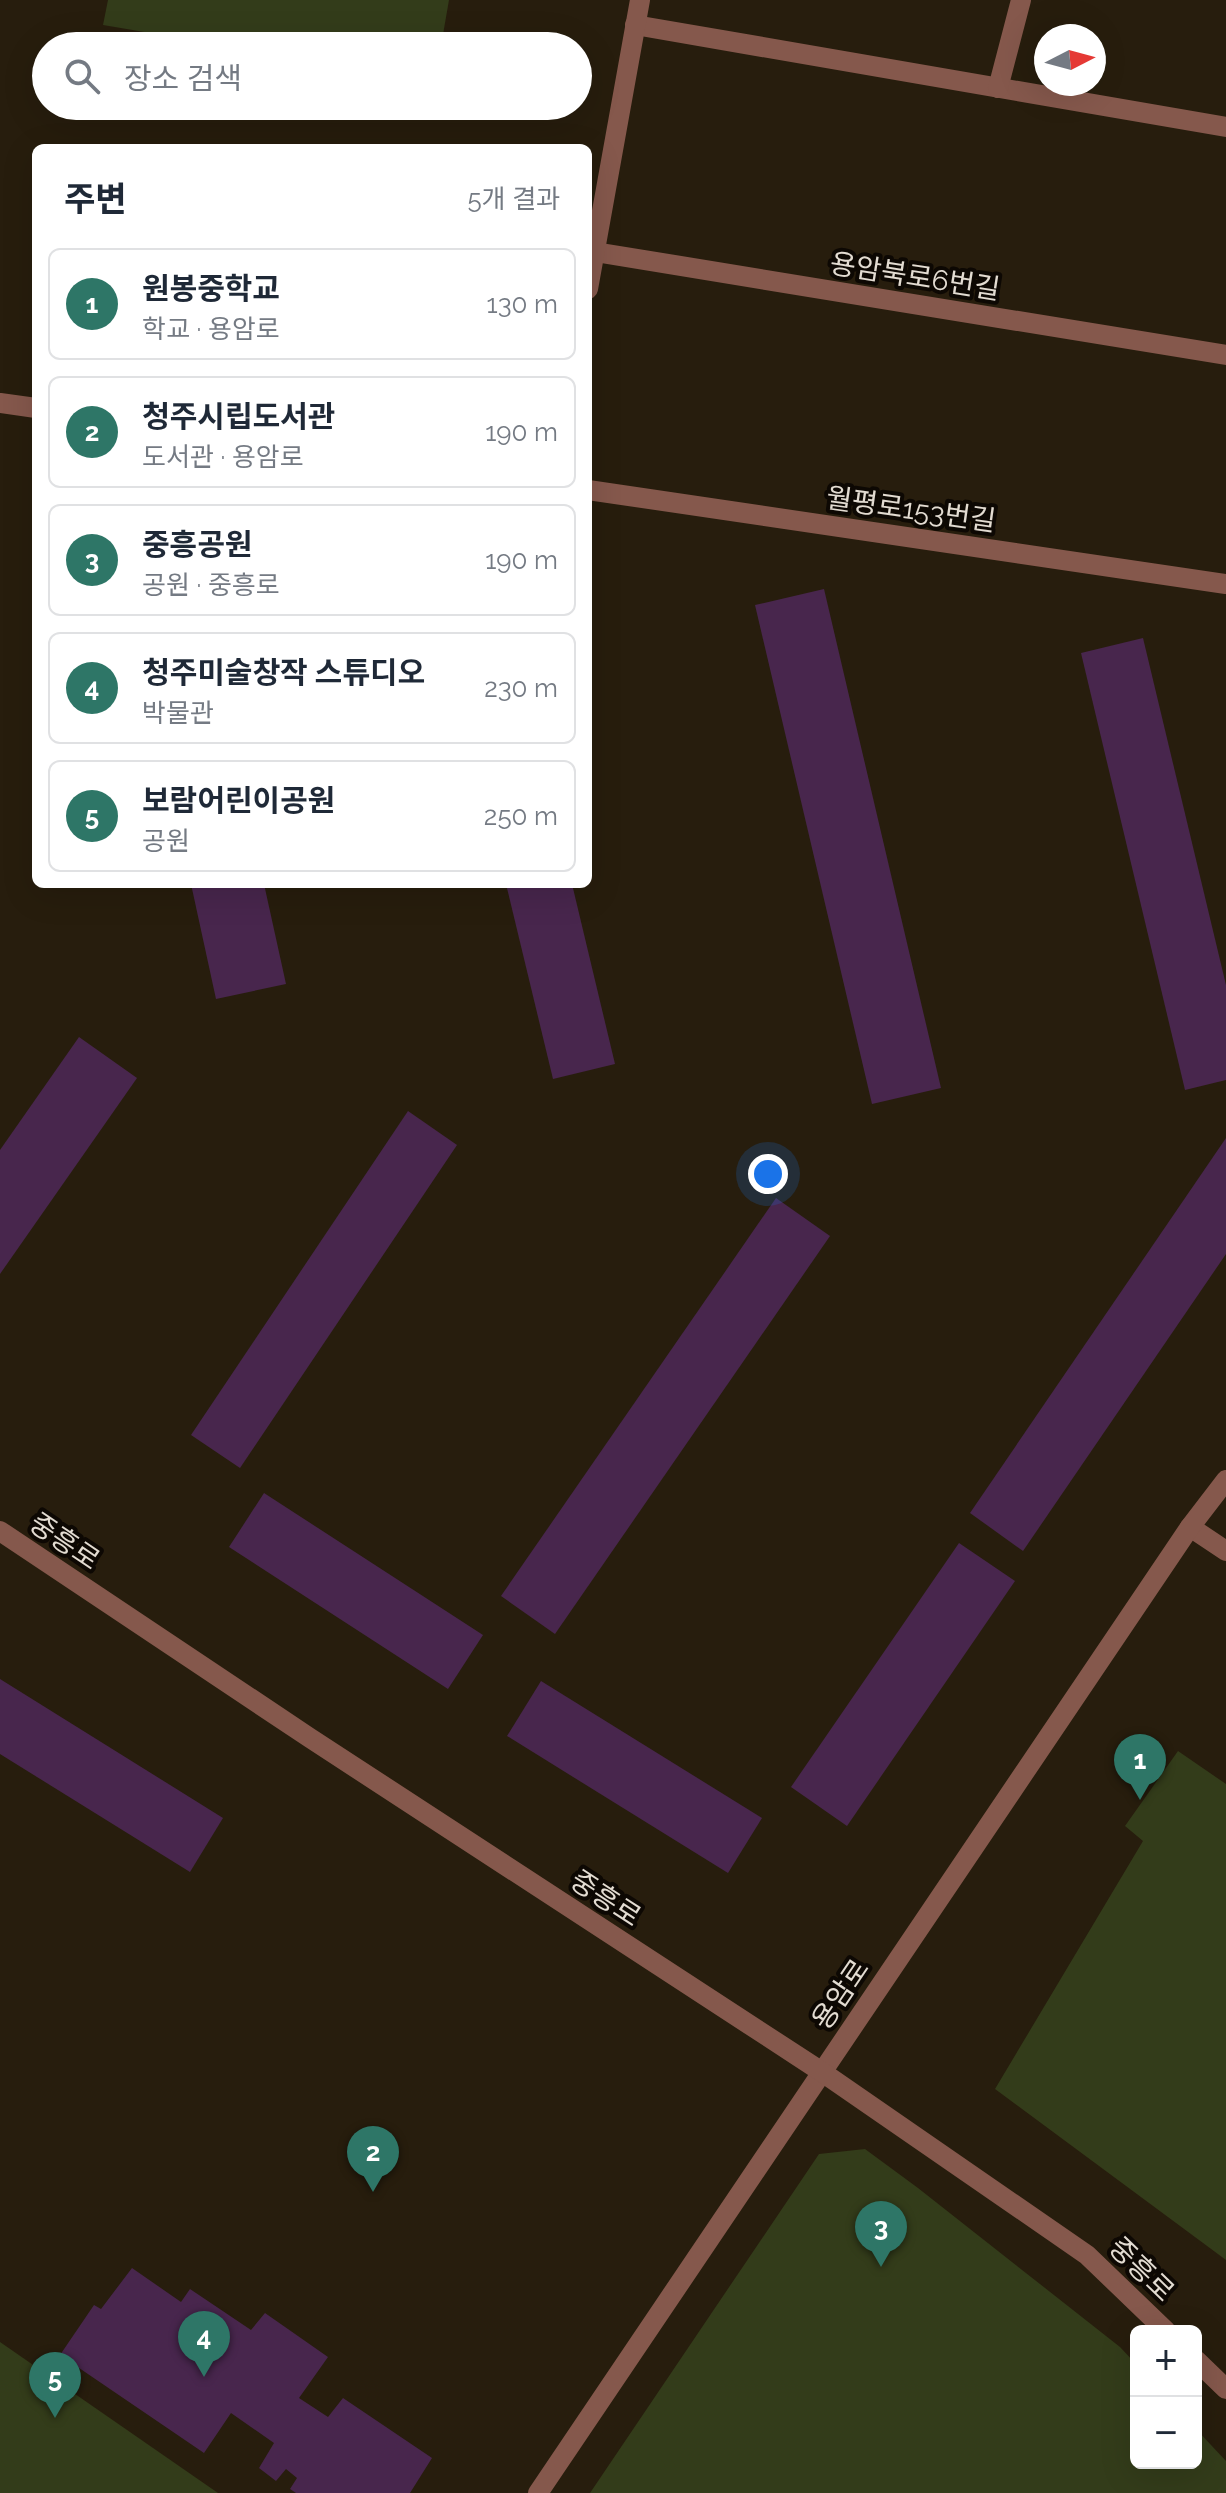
<!DOCTYPE html>
<html lang="ko">
<meta charset="utf-8">
<style>
body{margin:0;font-family:Raleway,"Noto Sans KR",sans-serif;background:#f2f2f3;color:#1f2937}
.controls{position:absolute;right:24px;bottom:24px;display:grid;overflow:hidden;border-radius:12px;box-shadow:0 8px 32px #0002}
.controls button{width:72px;height:72px;display:grid;place-items:center;padding:0;border:0;border-bottom:2px solid #e0e1e3;background:#fff;color:#1f2937;font:40px sans-serif}
.compass{position:absolute;left:1034px;top:24px;width:72px;height:72px;border-radius:50%;background:#fff;box-shadow:0 8px 32px #0002;rotate:84deg}
.you{position:absolute;left:768px;top:1174px;width:28px;height:28px;margin:-20px;border:6px solid #fff;border-radius:50%;background:#1a73e8;box-shadow:0 0 0 12px #1a73e833}
.badge{display:grid;place-items:center;width:52px;height:52px;border-radius:50%;background:#2e7667;color:#fff;font-size:26px;font-weight:700}
.pin{position:absolute;translate:-50% -66px;filter:drop-shadow(0 2px 4px #0008)}
.pin::after{content:'';position:absolute;top:42px;width:28px;height:24px;background:inherit;clip-path:polygon(0 0,100% 0,50% 100%)}
.list{margin:0;padding:0;list-style:none}
h2{display:flex;justify-content:space-between;align-items:center;height:104px;margin:0;padding:0 32px;font-size:34px}
h2 small{font-size:26px;font-weight:400;color:#747a83}
.list li{display:grid;grid-template-columns:52px 1fr auto;gap:24px;align-items:center;box-sizing:border-box;height:112px;margin:0 16px 16px;padding:0 16px;border:2px solid #e0e1e3;border-radius:12px}
.list b{display:block;font-size:30px;white-space:nowrap}
.list p{margin:0;font-size:26px;white-space:nowrap;color:#747a83}
.list em{font-size:26px;font-style:normal;color:#747a83}
.icon{flex:none;width:44px;height:44px;fill:none;stroke:currentColor;stroke-width:2;stroke-linecap:round;stroke-linejoin:round}
.map{position:relative;flex:none;width:1226px;height:2493px;overflow:hidden}
.search{position:absolute;background:#fff;box-shadow:0 8px 32px #0002;left:32px;top:32px;width:560px;height:88px;display:flex;align-items:center;gap:20px;box-sizing:border-box;padding:0 28px;border-radius:44px;color:#747a83;font-size:30px}
.panel{position:absolute;background:#fff;box-shadow:0 8px 32px #0002;left:32px;top:144px;width:560px;height:744px;border-radius:12px}
.map>svg:first-child{display:block}
</style>
<div class="map">
<svg width="1226" height="2493" viewBox="0 0 1226 2493">
<rect width="100%" height="100%" fill="#271d0d"/>
<g fill="#333c1a">
<path d="M108,0h341l-8,46h-214l-124,-21z"/>
<path d="M1178,1751l48,33v476l-231,-171 148,-248 -18,-15z"/>
<path d="M865,2149l53,39 202,159 16,17v99h60v-34l30,32v32h-636l229,-339z"/>
<path d="M0,2342l218,151h-218z"/>
</g>
<g fill="#48264d">
<path d="M824,589l117,499 -69,16 -117,-499z"/>
<path d="M1143,638l83,347v95l-41,10 -104,-437z"/>
<path d="M191,884h73l22,100 -70,15z"/>
<path d="M506,884h66l43,180 -62,15z"/>
<path d="M79,1037l58,41 -137,196v-124z"/>
<path d="M408,1111l49,34 -217,323 -49,-33z"/>
<path d="M1226,1138v116l-203,297 -53,-38z"/>
<path d="M776,1198l54,38 -275,398 -54,-38z"/>
<path d="M264,1493l219,142 -35,54 -219,-142z"/>
<path d="M959,1543l56,38 -168,245 -56,-39z"/>
<path d="M0,1679l223,139 -33,54 -190,-118z"/>
<path d="M541,1681l221,137 -34,55 -221,-137z"/>
<path d="M132,2268l49,34 9,-13 61,41 14,-17 63,44 -29,41 29,19 15,-19 89,60 -22,35h-114l-6,-4 7,-11 -11,-9 -10,12 -17,-13 15,-25 -43,-30 -27,40 -144,-98 34,-50 7,4z"/>
</g>
<g fill="none" stroke-linecap="round" stroke-linejoin="round">
<g stroke="#85584c" stroke-width="20">
<path d="M635,25l591,102"/>
<path d="M998,88l23,-88"/>
<path d="M595,252l631,103"/>
<path d="M588,289l52,-289"/>
<path d="M0,403l36,5"/>
<path d="M588,490l638,94"/>
<path d="M1190,1527l36,24"/>
<path d="M538,2493l652,-966 36,-47"/>
</g>
<g stroke="#85584c" stroke-width="20">
<path d="M0,1531l310,207 512,334 265,183 79,76"/>
<path d="M1196,2360l30,29"/>
</g>
</g>
<g text-anchor="middle" stroke-width="8" stroke-linejoin="round" paint-order="stroke">
<g font-size="28" fill="#e3dcd2" stroke="#0d0803">
<text transform="translate(915 276) rotate(9)" y="10">용암북로6번길</text>
<text transform="translate(911 509) rotate(8)" y="10">월평로153번길</text>
<text transform="translate(65 1541) rotate(34)" y="10">중흥로</text>
<text transform="translate(606 1898) rotate(33)" y="10">중흥로</text>
<text transform="translate(840 1994) rotate(-56)" y="10">용암로</text>
<text transform="translate(1142 2269) rotate(44)" y="10">중흥로</text>
</g>
</g>
</svg>
<div class="controls">
<button>+</button>
<button>−</button>
</div>
<svg class="compass" viewBox="-18 -18 36 36"><path d="M0-13l5 13h-10z" fill="#e53935"/><path d="M0 13l5-13h-10z" fill="#747a83"/></svg>
<div class="you"></div>
<div class="pin badge" style="left:1140px;top:1800px">1</div>
<div class="pin badge" style="left:373px;top:2192px">2</div>
<div class="pin badge" style="left:881px;top:2267px">3</div>
<div class="pin badge" style="left:204px;top:2377px">4</div>
<div class="pin badge" style="left:55px;top:2418px">5</div>
<div class="search"><svg class="icon" aria-label="search" viewBox="0 0 24 24"><circle cx="10" cy="10" r="6"/><path d="M15 15l6 6"/></svg>장소 검색</div>
<section class="panel">
<h2>주변<small>5개 결과</small></h2>
<ul class="list">
<li><span class="badge">1</span><div><b>원봉중학교</b><p>학교 · 용암로</p></div><em>130 m</em></li>
<li><span class="badge">2</span><div><b>청주시립도서관</b><p>도서관 · 용암로</p></div><em>190 m</em></li>
<li><span class="badge">3</span><div><b>중흥공원</b><p>공원 · 중흥로</p></div><em>190 m</em></li>
<li><span class="badge">4</span><div><b>청주미술창작 스튜디오</b><p>박물관</p></div><em>230 m</em></li>
<li><span class="badge">5</span><div><b>보람어린이공원</b><p>공원</p></div><em>250 m</em></li>
</ul>
</section>
</div>
